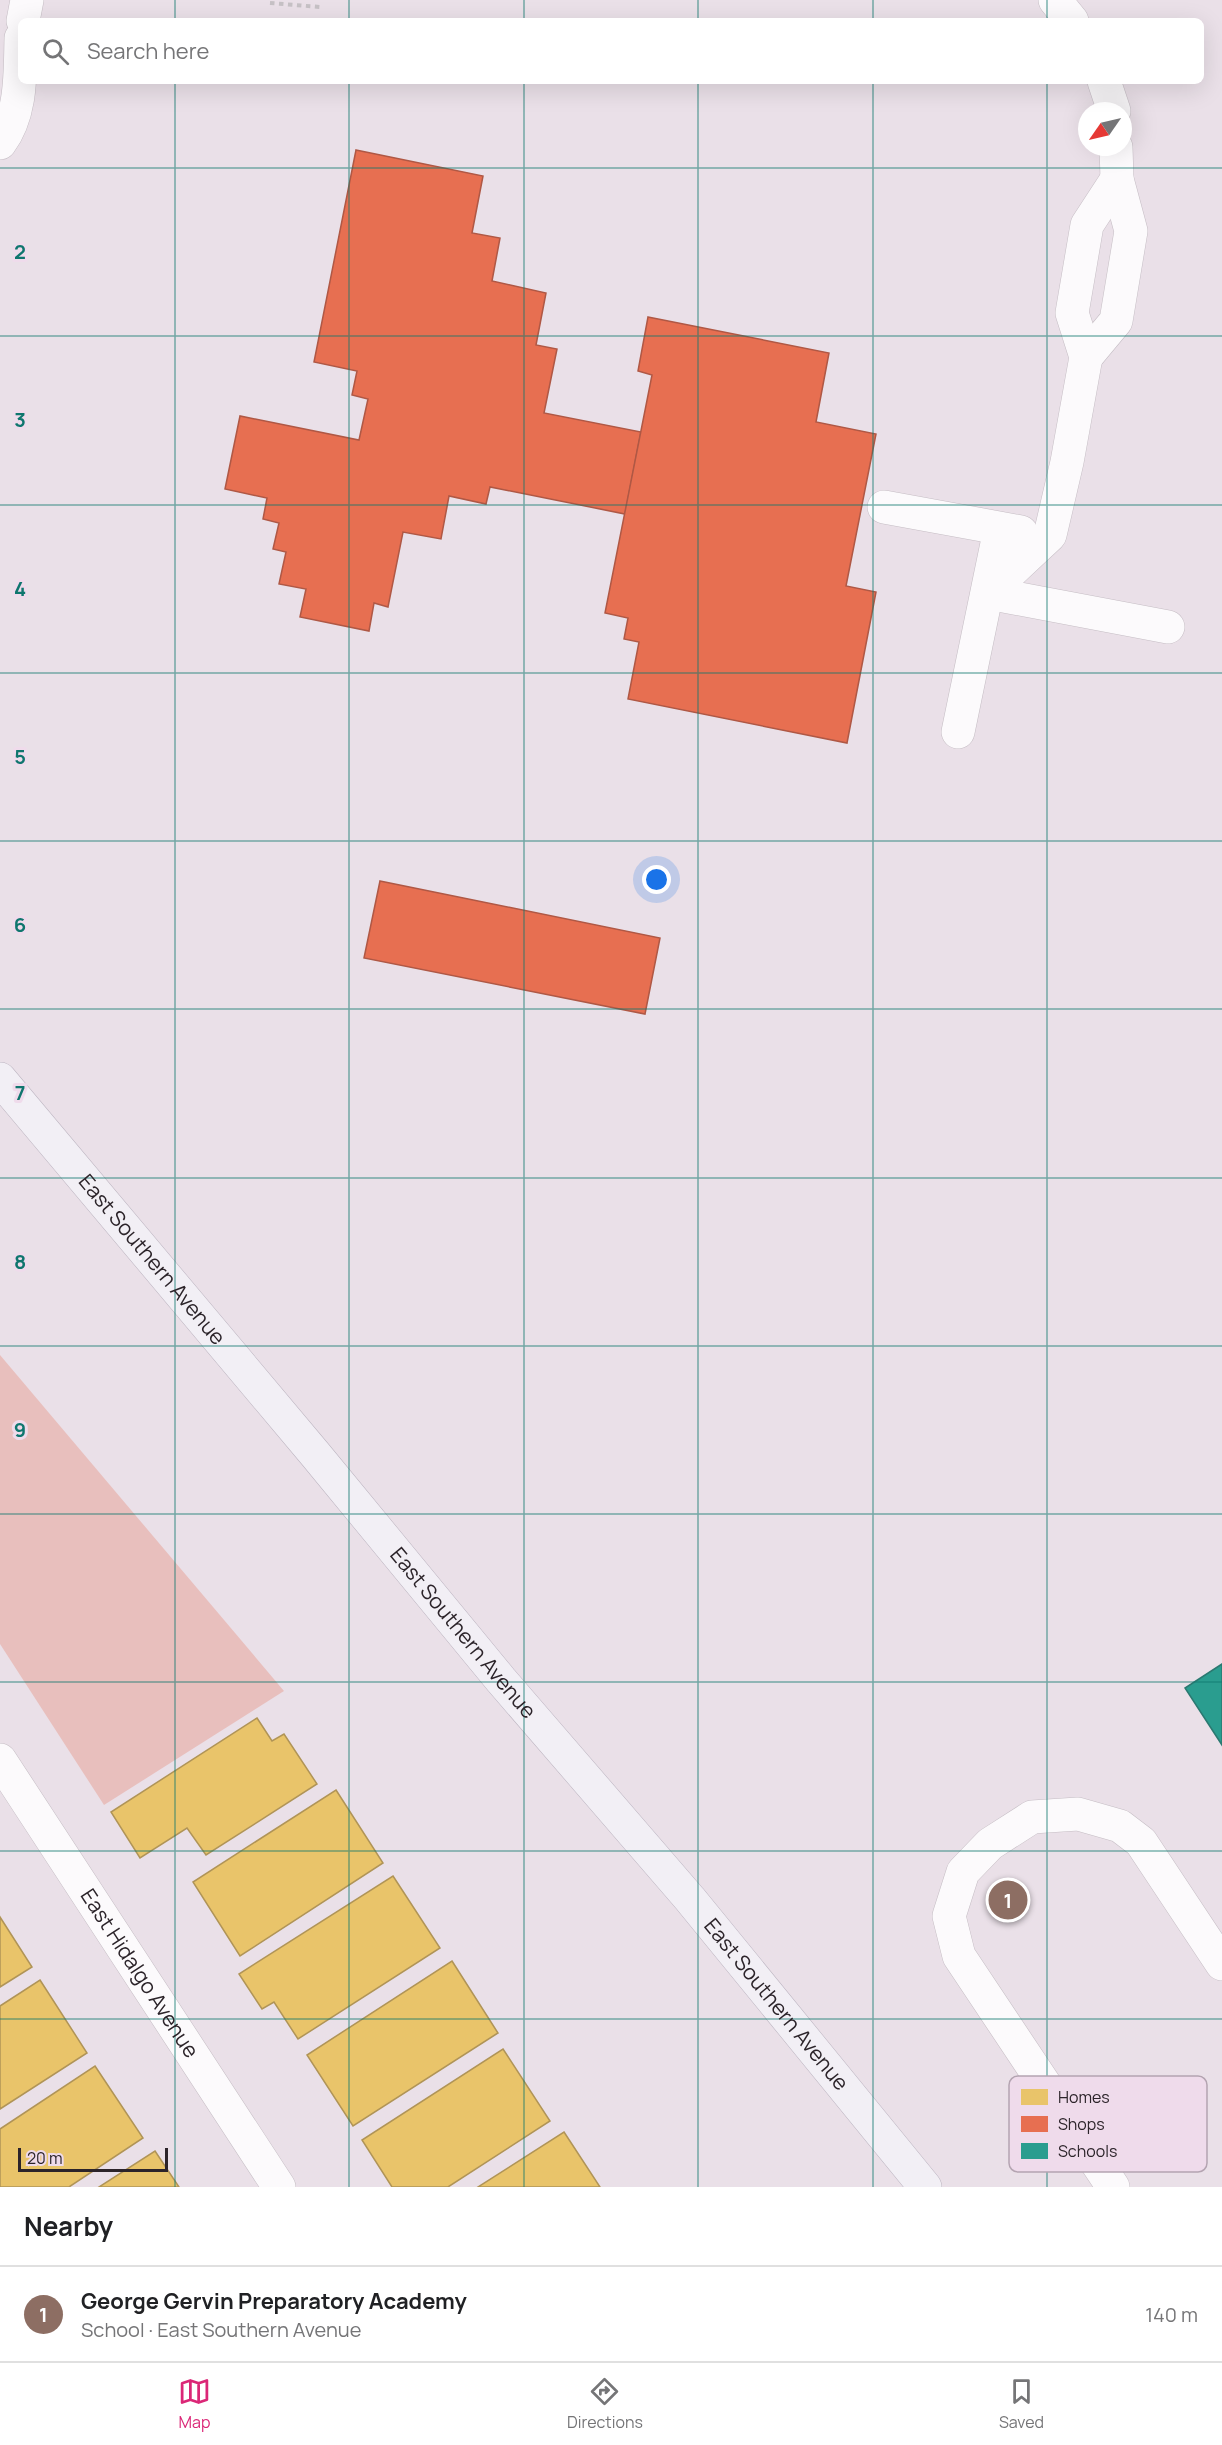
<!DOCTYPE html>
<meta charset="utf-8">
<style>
body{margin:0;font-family:Manrope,sans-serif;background:#f2f2f2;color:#202124}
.compass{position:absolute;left:1078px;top:102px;width:54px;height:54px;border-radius:50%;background:#fff;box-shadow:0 6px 24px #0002;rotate:236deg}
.scale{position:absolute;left:18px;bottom:15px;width:150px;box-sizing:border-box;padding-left:6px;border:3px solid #2c242a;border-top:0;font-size:16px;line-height:21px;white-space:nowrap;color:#2c242a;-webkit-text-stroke:4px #efdbeb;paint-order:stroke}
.you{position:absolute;left:657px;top:880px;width:21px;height:21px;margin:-15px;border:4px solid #fff;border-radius:50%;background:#1a73e8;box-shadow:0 0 0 9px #1a73e833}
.badge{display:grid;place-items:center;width:39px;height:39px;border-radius:50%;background:#db2777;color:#fff;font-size:20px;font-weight:700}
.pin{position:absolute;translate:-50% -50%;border:3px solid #fff;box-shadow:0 2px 6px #0006}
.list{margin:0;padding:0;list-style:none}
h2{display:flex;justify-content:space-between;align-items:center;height:78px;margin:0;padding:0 24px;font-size:26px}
h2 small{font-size:20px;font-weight:400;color:#757577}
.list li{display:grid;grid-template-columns:39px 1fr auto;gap:18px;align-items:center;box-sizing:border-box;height:96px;padding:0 24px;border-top:2px solid #e0e0e0}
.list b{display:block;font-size:22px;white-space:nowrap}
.list p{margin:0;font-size:20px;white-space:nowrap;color:#757577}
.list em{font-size:20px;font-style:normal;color:#757577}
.icon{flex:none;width:33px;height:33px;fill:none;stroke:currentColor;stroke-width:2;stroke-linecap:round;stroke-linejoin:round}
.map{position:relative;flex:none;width:1222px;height:2187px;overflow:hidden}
.search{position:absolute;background:#fff;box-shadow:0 6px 24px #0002;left:18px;right:18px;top:18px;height:66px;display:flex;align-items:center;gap:15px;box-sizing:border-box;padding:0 21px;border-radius:9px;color:#757577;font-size:22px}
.sheet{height:174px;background:#fff}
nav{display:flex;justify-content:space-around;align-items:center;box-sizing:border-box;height:84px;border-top:2px solid #e0e0e0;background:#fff;font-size:16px;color:#757577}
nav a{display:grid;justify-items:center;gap:3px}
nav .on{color:#db2777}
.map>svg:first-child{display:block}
</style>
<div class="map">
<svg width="1222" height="2187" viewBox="0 0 1222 2187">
<rect width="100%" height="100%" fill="#eae0e8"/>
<path fill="#e8bfbd" d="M0,1355l284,336 -180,114 -104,-161z"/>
<g fill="#e9c46a" stroke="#b09457" stroke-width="1.5">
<path d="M257,1718l15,23 12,-7 33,50 -111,71 -19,-27 -47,30 -29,-46z"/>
<path d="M336,1790l47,73 -143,93 -47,-74z"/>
<path d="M393,1876l47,72 -142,91 -24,-37 -12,7 -23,-35z"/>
<path d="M0,1917l32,50 -32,20z"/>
<path d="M452,1961l46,72 -145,93 -46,-71z"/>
<path d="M40,1980l47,73 -87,56v-103z"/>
<path d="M503,2049l47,72 -102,66h-56l-30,-47z"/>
<path d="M95,2066l48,72 -74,49h-69v-58z"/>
<path d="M564,2132l36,55h-122z"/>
<path d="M155,2151l24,36h-80z"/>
</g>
<g fill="#e76f51" stroke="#af5845" stroke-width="1.5">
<path d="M356,150l127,26 -11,57 28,5 -8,43 54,12 -10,52 21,4 -13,64 97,19 -16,82 -135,-27 -4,17 -37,-8 -8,43 -38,-7 -15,75 -14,-4 -5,28 -69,-14 6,-28 -27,-5 7,-32 -13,-3 6,-26 -16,-4 4,-21 -42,-9 15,-73 119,24 9,-41 -16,-4 5,-24 -43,-9z"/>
<path d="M648,317l181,36 -13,69 60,12 -30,152 30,6 -29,151 -219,-44 11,-57 -15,-3 4,-21 -23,-5 47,-238 -14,-4z"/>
<path d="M380,881l280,57 -15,76 -281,-56z"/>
</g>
<path fill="#2a9d8f" stroke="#2b7971" stroke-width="1.5" d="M1222,1664v81l-37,-57z"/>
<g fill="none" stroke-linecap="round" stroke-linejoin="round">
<g stroke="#c5bdc4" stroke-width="34">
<g id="minor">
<path d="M1055,0l17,21"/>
<path d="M23,21l4,-21"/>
<path d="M1104,81l10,30"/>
<path d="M0,143c22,-29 20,-69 21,-105"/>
<path d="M1086,357l30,-36 15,-90 -14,-52 -1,-32"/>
<path d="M884,507l137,25"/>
<path d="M988,593l62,-58 17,-73 19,-105 -14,-44 15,-88 30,-46"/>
<path d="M988,593l180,34"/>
<path d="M958,732l42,-203"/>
<path id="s1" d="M0,1760l279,427"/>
<path d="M1113,2187l-154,-231 -10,-40 14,-44 27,-28 42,-27 46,-3 42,12 21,16 81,122"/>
</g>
</g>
<g stroke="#bcb4c0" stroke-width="34">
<g id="major">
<path id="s2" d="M0,1079l315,375 186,226 189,219 235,288"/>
</g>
</g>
<path stroke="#c6c1c5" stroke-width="4" stroke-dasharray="4.5 4.5" stroke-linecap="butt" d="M270,3l50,4"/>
<use href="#minor" stroke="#fcfafc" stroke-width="33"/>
<use href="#major" stroke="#f2eff5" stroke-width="33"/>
</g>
<path fill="none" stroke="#0f766e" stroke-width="1.5" stroke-opacity="0.55" d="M175,0v21M349,0v21M524,0v21M698,0v21M873,0v21M1047,0v21M175,81v2106M349,81v2106M524,81v2106M698,81v2106M873,81v2106M1047,81v2106M0,168h1222M0,336h1222M0,505h1222M0,673h1222M0,841h1222M0,1009h1222M0,1178h1222M0,1346h1222M0,1514h1222M0,1682h1222M0,1851h1222M0,2019h1222"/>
<g text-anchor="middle" stroke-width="6" stroke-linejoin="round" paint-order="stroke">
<g font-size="21" fill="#2c242a" stroke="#efdbeb">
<text dy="7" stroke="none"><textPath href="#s2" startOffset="236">East Southern Avenue</textPath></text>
<text dy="7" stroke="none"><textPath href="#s2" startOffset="722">East Southern Avenue</textPath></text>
<text dy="7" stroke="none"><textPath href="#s1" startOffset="255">East Hidalgo Avenue</textPath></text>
<text dy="7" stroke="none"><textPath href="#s2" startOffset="1208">East Southern Avenue</textPath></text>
</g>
</g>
<rect x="1009" y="2076" width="198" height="96" rx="9" fill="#efdbeb" stroke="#b4a4b1" stroke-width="1.5"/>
<rect x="1021" y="2089" width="27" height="16" fill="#e9c46a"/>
<rect x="1021" y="2116" width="27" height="16" fill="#e76f51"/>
<rect x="1021" y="2143" width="27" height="16" fill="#2a9d8f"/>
<g font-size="16" fill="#2c242a">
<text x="1058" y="2103">Homes</text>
<text x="1058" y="2130">Shops</text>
<text x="1058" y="2157">Schools</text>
</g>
<g font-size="20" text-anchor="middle" font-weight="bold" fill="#0f766e" stroke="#efdbeb" stroke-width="6" stroke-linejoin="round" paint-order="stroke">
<text x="20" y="259">2</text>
<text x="20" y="427">3</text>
<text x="20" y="596">4</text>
<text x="20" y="764">5</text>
<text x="20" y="932">6</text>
<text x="20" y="1100">7</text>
<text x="20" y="1269">8</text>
<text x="20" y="1437">9</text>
</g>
</svg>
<svg class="compass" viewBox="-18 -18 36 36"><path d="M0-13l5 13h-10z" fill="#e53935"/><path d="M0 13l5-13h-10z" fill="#757577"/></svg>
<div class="scale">20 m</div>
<div class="you"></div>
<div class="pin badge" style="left:1008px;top:1900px;background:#8d6e63">1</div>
<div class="search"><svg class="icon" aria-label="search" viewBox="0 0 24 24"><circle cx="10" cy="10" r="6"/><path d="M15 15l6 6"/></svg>Search here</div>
</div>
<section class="sheet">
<h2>Nearby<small></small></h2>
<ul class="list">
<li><span class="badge" style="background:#8d6e63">1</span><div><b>George Gervin Preparatory Academy</b><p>School · East Southern Avenue</p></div><em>140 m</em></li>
</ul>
</section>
<nav>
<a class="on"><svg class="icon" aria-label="map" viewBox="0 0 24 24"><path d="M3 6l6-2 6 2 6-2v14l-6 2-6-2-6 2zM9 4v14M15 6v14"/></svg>Map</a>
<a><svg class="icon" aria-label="directions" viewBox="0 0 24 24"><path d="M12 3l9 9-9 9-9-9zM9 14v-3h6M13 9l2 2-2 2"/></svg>Directions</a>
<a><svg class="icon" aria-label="saved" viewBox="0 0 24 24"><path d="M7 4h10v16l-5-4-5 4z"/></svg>Saved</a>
</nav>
